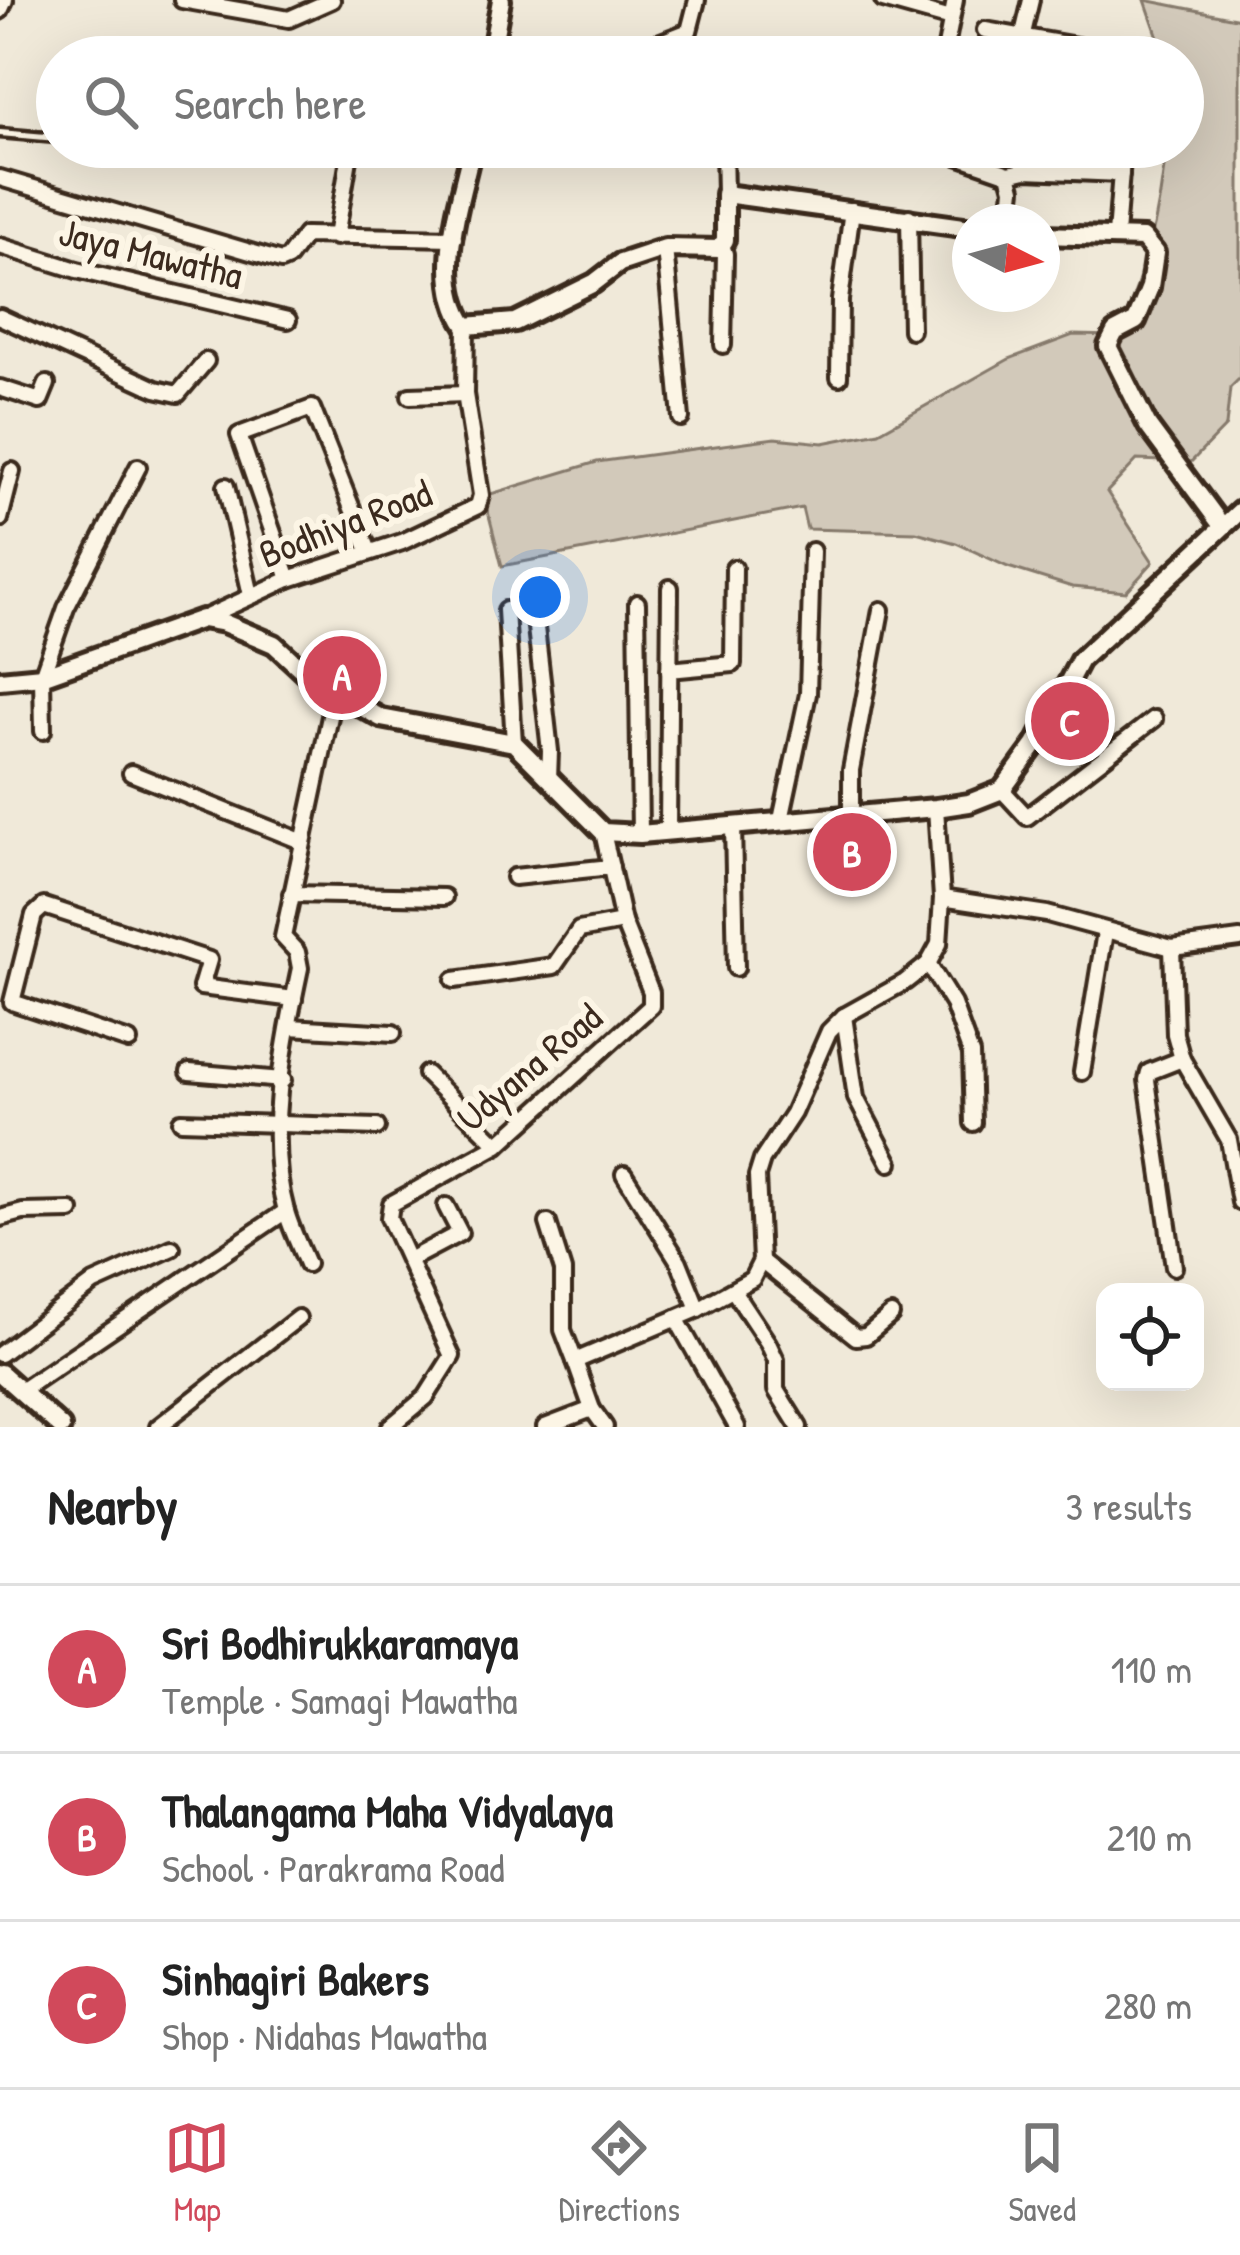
<!DOCTYPE html>
<meta charset="utf-8">
<style>
body{margin:0;font-family:"Patrick Hand",sans-serif;background:#f6f6f6;color:#222}
.controls{position:absolute;right:36px;bottom:36px;display:grid;overflow:hidden;border-radius:24px;box-shadow:0 12px 48px #0002}
.controls button{width:108px;height:108px;display:grid;place-items:center;padding:0;border:0;border-bottom:3px solid #e0e0e0;background:#fff;color:#222;font:60px sans-serif}
.compass{position:absolute;left:952px;top:204px;width:108px;height:108px;border-radius:50%;background:#fff;box-shadow:0 12px 48px #0002;rotate:96deg}
.you{position:absolute;left:540px;top:597px;width:42px;height:42px;margin:-30px;border:9px solid #fff;border-radius:50%;background:#1a73e8;box-shadow:0 0 0 18px #1a73e833}
.badge{display:grid;place-items:center;width:78px;height:78px;border-radius:50%;background:#d1495b;color:#fff;font-size:39px;font-weight:700}
.pin{position:absolute;translate:-50% -50%;border:6px solid #fff;box-shadow:0 3px 12px #0006}
.list{margin:0;padding:0;list-style:none}
h2{display:flex;justify-content:space-between;align-items:center;height:156px;margin:0;padding:0 48px;font-size:51px}
h2 small{font-size:39px;font-weight:400;color:#767676}
.list li{display:grid;grid-template-columns:78px 1fr auto;gap:36px;align-items:center;box-sizing:border-box;height:168px;padding:0 48px;border-top:3px solid #e0e0e0}
.list b{display:block;font-size:45px;white-space:nowrap}
.list p{margin:0;font-size:39px;white-space:nowrap;color:#767676}
.list em{font-size:39px;font-style:normal;color:#767676}
.icon{flex:none;width:66px;height:66px;fill:none;stroke:currentColor;stroke-width:2;stroke-linecap:round;stroke-linejoin:round}
.map{position:relative;flex:none;width:1240px;height:1427px;overflow:hidden}
.search{position:absolute;background:#fff;box-shadow:0 12px 48px #0002;left:36px;right:36px;top:36px;height:132px;display:flex;align-items:center;gap:30px;box-sizing:border-box;padding:0 42px;border-radius:66px;color:#767676;font-size:45px}
.sheet{height:660px;background:#fff}
nav{display:flex;justify-content:space-around;align-items:center;box-sizing:border-box;height:168px;border-top:3px solid #e0e0e0;background:#fff;font-size:33px;color:#767676}
nav a{display:grid;justify-items:center;gap:6px}
nav .on{color:#d1495b}
.map>svg:first-child{display:block}
</style>
<div class="map">
<svg width="1240" height="1427" viewBox="0 0 1240 1427">
<rect width="100%" height="100%" fill="#f0e9d9"/>
<filter id="ink" filterUnits="userSpaceOnUse"><feTurbulence type="fractalNoise" baseFrequency=".00833" numOctaves="2"/><feDisplacementMap in="SourceGraphic" scale="24" xChannelSelector="R" yChannelSelector="G"/><feConvolveMatrix kernelMatrix="1 2 1 2 8 2 1 2 1" color-interpolation-filters="sRGB"/></filter>
<g filter="url(#ink)">
<path fill="#d2c9ba" stroke="#867a6c" stroke-width="3" d="M1145,0l95,19v359l-10,10 -4,38 -35,36 -54,-2 -30,32 46,70 -27,30 -54,-5 -64,-20 -52,-24 -40,-11 -109,-3 -5,-21 -300,58 -18,-70 113,-34 178,-24 48,5 56,-11 130,-73 64,-24 45,1c27,-65 42,-119 48,-189h17v-90h-18z"/>
<g fill="none" stroke-linecap="round" stroke-linejoin="round">
<g stroke="#3b2a1e" stroke-width="15">
<g id="service">
<path d="M0,133l57,5"/>
<path d="M168,147l28,2"/>
</g>
</g>
<g stroke="#3b2a1e" stroke-width="22">
<g id="minor">
<path d="M182,0l107,19 43,-19"/>
<path d="M883,0l68,19"/>
<path d="M0,11l5,-11"/>
<path d="M985,30l126,22"/>
<path d="M1022,38l9,-38"/>
<path d="M648,47l41,-16 8,-31"/>
<path d="M294,55l7,2"/>
<path d="M944,57l11,-57"/>
<path d="M724,147l1,47"/>
<path d="M932,147l77,27 4,15 -4,33"/>
<path d="M1009,174l17,-4 95,4"/>
<path d="M0,178l281,83 7,-3 17,-23 149,3"/>
<path d="M909,217l2,113"/>
<path d="M1116,235l7,-88"/>
<path d="M336,237l15,-90"/>
<path d="M722,245l3,9 -2,91"/>
<path d="M0,246l77,24 211,50"/>
<path d="M665,248l16,170"/>
<path d="M0,317l156,72 22,5 28,-33"/>
<path d="M839,377l1,-77 12,-90"/>
<path d="M0,388l40,13 7,-17"/>
<path d="M410,396l55,-2"/>
<path d="M226,486l25,109"/>
<path d="M0,519l12,-48"/>
<path d="M289,579l-50,-144 73,-27 57,143"/>
<path d="M637,603l3,231"/>
<path d="M506,610l8,133"/>
<path d="M534,610l16,141 -1,28"/>
<path d="M202,619l87,-40 113,-37 76,-36 3,-11 -16,-101 1,-68"/>
<path d="M669,670l64,-6 1,-96"/>
<path d="M43,731l-1,-55 24,-68 72,-141"/>
<path d="M131,773l170,68"/>
<path d="M1002,790l25,27 127,-98"/>
<path d="M851,814v-44l30,-160"/>
<path d="M781,820l27,-126 4,-143"/>
<path d="M733,825l3,143"/>
<path d="M668,831l2,-243"/>
<path d="M514,877l97,-10"/>
<path d="M291,894l153,3"/>
<path d="M942,898l105,16 125,34 68,-9"/>
<path d="M1172,948l3,86 7,25 47,81 11,62"/>
<path d="M928,964l25,40 18,50 2,69"/>
<path d="M454,980l100,-14 25,-36 44,-8"/>
<path d="M844,1016l12,82 34,65"/>
<path d="M290,1027l103,6"/>
<path d="M129,1041l-117,-39 22,-87 10,-9 165,54 -8,27 93,12"/>
<path d="M189,1072l94,8"/>
<path d="M1082,1072l23,-140"/>
<path d="M426,1074l72,71"/>
<path d="M181,1121l196,6"/>
<path d="M624,1174l55,88 19,47"/>
<path d="M0,1218l23,-6 48,-1"/>
<path d="M548,1223l15,48v59l12,31"/>
<path d="M409,1260l51,-27 -14,-27"/>
<path d="M761,1261l95,76 10,-1 25,-21"/>
<path d="M307,1264c-7,-17 -16,-35 -21,-53 -21,-75 -2,-168 14,-243l-3,-16 -14,-15 52,-244"/>
<path d="M1174,1267l-27,-187 2,-8 33,-13"/>
<path d="M733,1290l35,53 8,17v30l23,37"/>
<path d="M676,1318l61,109"/>
<path d="M0,1354l94,-71 78,-35"/>
<path d="M22,1390l264,-179"/>
<path d="M592,1409l13,18"/>
<path d="M158,1427l140,-109"/>
<path d="M390,1427l36,-30 26,-41 -63,-138 2,-14 107,-59 153,-139v-14l-28,-70 -20,-90"/>
<path d="M545,1427l47,-18 -17,-48 123,-52 54,-30 9,-18 -4,-85 5,-16 31,-47 36,-82 15,-15 61,-34 23,-18 11,-20 3,-46 -6,-90"/>
</g>
</g>
<g stroke="#3b2a1e" stroke-width="26">
<g id="tertiary">
<path d="M491,57l10,-57"/>
<path d="M472,147c-11,54 -40,130 -6,179l49,-4 79,-39 26,-20 45,-15 54,1 6,-9v-46l245,34"/>
<path d="M1042,235l101,3 12,15 -5,34 -14,34 -21,11 -7,14 40,80 74,100"/>
<path d="M0,680l42,-4 160,-57 22,4 50,21 39,36 68,38 133,25 89,89 37,2 296,-26 33,-5 33,-13 33,-45 45,-85 160,-149"/>
<path d="M0,1373l61,54"/>
</g>
</g>
<use href="#service" stroke="#fcf5e5" stroke-width="6"/>
<use href="#minor" stroke="#fcf5e5" stroke-width="14"/>
<use href="#tertiary" stroke="#fcf5e5" stroke-width="16"/>
</g>
</g>
<g text-anchor="middle" stroke-width="12" stroke-linejoin="round" paint-order="stroke">
<g font-size="39" fill="#3b2a1e" stroke="#fcf5e5">
<text transform="translate(151 253) rotate(14)" y="14">Jaya Mawatha</text>
<text transform="translate(345 523) rotate(-21)" y="14">Bodhiya Road</text>
<text transform="translate(529 1067) rotate(-40)" y="14">Udyana Road</text>
</g>
</g>
</svg>
<div class="controls">
<button><svg class="icon" aria-label="locate" viewBox="0 0 24 24"><circle cx="12" cy="12" r="6"/><path d="M12 2v4M12 18v4M2 12h4M18 12h4"/></svg></button>
</div>
<svg class="compass" viewBox="-18 -18 36 36"><path d="M0-13l5 13h-10z" fill="#e53935"/><path d="M0 13l5-13h-10z" fill="#767676"/></svg>
<div class="you"></div>
<div class="pin badge" style="left:342px;top:675px">A</div>
<div class="pin badge" style="left:852px;top:852px">B</div>
<div class="pin badge" style="left:1070px;top:721px">C</div>
<div class="search"><svg class="icon" aria-label="search" viewBox="0 0 24 24"><circle cx="10" cy="10" r="6"/><path d="M15 15l6 6"/></svg>Search here</div>
</div>
<section class="sheet">
<h2>Nearby<small>3 results</small></h2>
<ul class="list">
<li><span class="badge">A</span><div><b>Sri Bodhirukkaramaya</b><p>Temple · Samagi Mawatha</p></div><em>110 m</em></li>
<li><span class="badge">B</span><div><b>Thalangama Maha Vidyalaya</b><p>School · Parakrama Road</p></div><em>210 m</em></li>
<li><span class="badge">C</span><div><b>Sinhagiri Bakers</b><p>Shop · Nidahas Mawatha</p></div><em>280 m</em></li>
</ul>
</section>
<nav>
<a class="on"><svg class="icon" aria-label="map" viewBox="0 0 24 24"><path d="M3 6l6-2 6 2 6-2v14l-6 2-6-2-6 2zM9 4v14M15 6v14"/></svg>Map</a>
<a><svg class="icon" aria-label="directions" viewBox="0 0 24 24"><path d="M12 3l9 9-9 9-9-9zM9 14v-3h6M13 9l2 2-2 2"/></svg>Directions</a>
<a><svg class="icon" aria-label="saved" viewBox="0 0 24 24"><path d="M7 4h10v16l-5-4-5 4z"/></svg>Saved</a>
</nav>
